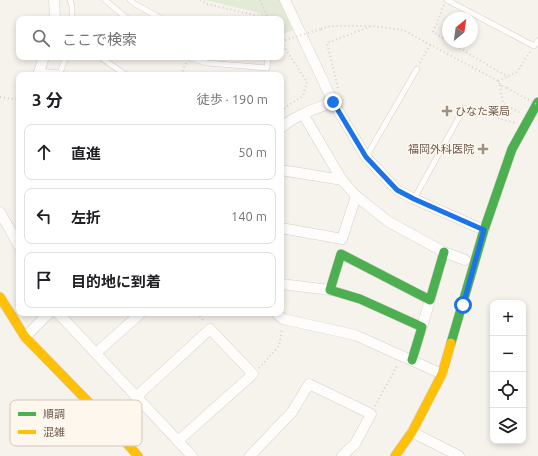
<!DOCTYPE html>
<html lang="ja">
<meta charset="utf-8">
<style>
body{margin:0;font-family:Ubuntu,"Noto Sans JP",sans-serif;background:#f6f6f6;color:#202124}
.controls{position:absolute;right:12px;bottom:12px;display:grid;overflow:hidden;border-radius:8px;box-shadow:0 2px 6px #0003}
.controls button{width:36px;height:36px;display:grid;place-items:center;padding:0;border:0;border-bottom:1px solid #e0e0e0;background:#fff;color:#202124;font:20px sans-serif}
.compass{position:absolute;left:442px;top:12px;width:36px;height:36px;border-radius:50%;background:#fff;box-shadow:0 2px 6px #0003;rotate:29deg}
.stop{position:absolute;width:12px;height:12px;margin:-9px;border:3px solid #1a73e8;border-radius:50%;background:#fff}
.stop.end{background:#1a73e8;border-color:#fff;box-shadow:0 1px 4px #0008}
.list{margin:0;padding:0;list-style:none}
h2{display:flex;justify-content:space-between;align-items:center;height:52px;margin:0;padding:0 16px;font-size:17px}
h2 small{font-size:13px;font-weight:400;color:#757577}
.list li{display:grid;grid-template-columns:26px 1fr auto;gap:12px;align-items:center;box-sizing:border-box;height:56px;margin:0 8px 8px;padding:0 8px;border:1px solid #e0e0e0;border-radius:8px}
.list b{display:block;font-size:15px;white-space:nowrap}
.list em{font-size:13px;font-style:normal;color:#757577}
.icon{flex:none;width:22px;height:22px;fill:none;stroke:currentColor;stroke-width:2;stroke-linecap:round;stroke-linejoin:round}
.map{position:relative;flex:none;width:538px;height:456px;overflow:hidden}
.search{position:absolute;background:#fff;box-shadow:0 2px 6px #0003;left:16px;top:16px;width:268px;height:44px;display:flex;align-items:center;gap:10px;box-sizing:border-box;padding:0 14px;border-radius:8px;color:#757577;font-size:15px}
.panel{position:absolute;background:#fff;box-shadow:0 2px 6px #0003;left:16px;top:72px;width:268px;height:244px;border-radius:8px}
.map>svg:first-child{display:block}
</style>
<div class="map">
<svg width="538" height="456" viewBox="0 0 538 456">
<rect width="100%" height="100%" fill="#f6f2ec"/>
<path fill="#e3ebd8" d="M206,0h75l12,30 -12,5v-16h-18l-4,-6z"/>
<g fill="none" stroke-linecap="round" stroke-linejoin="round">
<g stroke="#d5cfca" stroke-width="6">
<g id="lane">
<path d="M70,0l2,6v13"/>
<path d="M105,0l23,19"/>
<path d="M130,0l5,4 27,15"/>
<path d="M447,0l87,46 4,-5"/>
<path d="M100,57l26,18"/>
<path d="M187,57l20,6 60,5 1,-11"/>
<path d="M39,71l21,2 1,2"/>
<path d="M60,73l6,-16"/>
<path d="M366,157l51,-88"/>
<path d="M414,199l50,-91"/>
</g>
</g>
<g stroke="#d5cfca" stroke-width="11">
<g id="street">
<path d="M54,0l1,19"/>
<path d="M285,0l48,102 33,55 31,33 17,9 70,31"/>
<path d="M38,75l6,-18"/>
<path d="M303,114l39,66 14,16 33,26 55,30 21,8"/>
<path d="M281,128c14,-13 34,-19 52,-26"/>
<path d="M281,170l61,10"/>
<path d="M0,212l19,34"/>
<path d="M281,228l61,11 14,-43"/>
<path d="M281,284l49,6"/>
<path d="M58,313l134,143"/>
<path d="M276,313l7,6 72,16 87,39"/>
<path d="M422,327l8,-27"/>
<path d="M25,337l24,-24"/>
<path d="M96,353l45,-40"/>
<path d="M136,397l74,-68 43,45 -75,67"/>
<path d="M412,432l47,24"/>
<path d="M250,456l42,-44 17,-28 62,30 -16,30 -13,12"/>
</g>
</g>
<g stroke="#d4cec8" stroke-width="10">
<g id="fast">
<path d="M451,343l33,-113 28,-81 26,-47"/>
<path d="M412,360l10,-33 -62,-28 -30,-9 11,-36 89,46 14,-48"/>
</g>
</g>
<g stroke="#d4cec8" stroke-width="10">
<g id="slow">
<path d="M0,297l25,40 79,81 34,38"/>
<path d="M395,456l17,-24 30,-58 9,-31"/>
</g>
</g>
<g stroke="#d6d0cc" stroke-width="2" stroke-dasharray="1 3" stroke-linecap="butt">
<path d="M200,0l7,4 61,14"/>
<path d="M260,0l8,18"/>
<path d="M444,5l-11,27 15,9"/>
<path d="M321,29l10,-3h38"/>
<path d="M281,41l4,-1"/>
<path d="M281,42l26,40 -4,14 -22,14"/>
<path d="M449,42l59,35"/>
<path d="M420,63l10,-18"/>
<path d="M181,75l5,-12"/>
<path d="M498,81l19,-9 13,-20"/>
<path d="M500,85l3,18 17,10"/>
<path d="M338,88l-11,-45 45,-17 31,4 95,51 2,4 7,3"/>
<path d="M0,97l19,3"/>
<path d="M471,110l44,13"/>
<path d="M197,313l7,8"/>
<path d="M259,368l20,-22 3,-18"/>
<path d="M375,406l23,-42"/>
<path d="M113,412l15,-10"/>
</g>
<use href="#lane" stroke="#fefdfc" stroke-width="5"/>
<use href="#street" stroke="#fefdfc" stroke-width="10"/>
<use href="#fast" stroke="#4caf50" stroke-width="9"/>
<use href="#slow" stroke="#ffc107" stroke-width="9"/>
<g stroke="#d6d0cc" stroke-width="2" stroke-dasharray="1 3" stroke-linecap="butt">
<path d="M285,40l36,-11"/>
<path d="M507,88l31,17"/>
</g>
</g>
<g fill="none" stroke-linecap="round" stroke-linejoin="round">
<path stroke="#1a73e8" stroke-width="5" d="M333,102l33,55 31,33 17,9 70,31 -21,75"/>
</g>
<g fill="#9f9086" stroke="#fdf7ed" stroke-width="1.5">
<path d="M445 105h4v4h4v4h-4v4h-4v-4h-4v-4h4z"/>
<path d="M481 143h4v4h4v4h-4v4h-4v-4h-4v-4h4z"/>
</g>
<g text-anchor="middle" stroke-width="3" stroke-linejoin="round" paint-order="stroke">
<g font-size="11" fill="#705b4f" stroke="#fdf7ed" text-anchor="start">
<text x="455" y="115">ひなた薬局</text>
<text x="474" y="153" text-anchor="end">福岡外科医院</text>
</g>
</g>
<rect x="10" y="400" width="132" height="46" rx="6" fill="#fdf7ed" stroke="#d3c8be" stroke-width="1"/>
<rect x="18" y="412" width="18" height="4" fill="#4caf50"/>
<rect x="18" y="430" width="18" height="4" fill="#ffc107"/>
<g font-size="11" fill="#705b4f">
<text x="43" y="418">順調</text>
<text x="43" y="436">混雑</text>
</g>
</svg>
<div class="controls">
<button>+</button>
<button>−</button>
<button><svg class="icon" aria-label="locate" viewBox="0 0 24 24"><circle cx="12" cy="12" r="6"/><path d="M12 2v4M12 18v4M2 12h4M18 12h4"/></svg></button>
<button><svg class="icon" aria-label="layers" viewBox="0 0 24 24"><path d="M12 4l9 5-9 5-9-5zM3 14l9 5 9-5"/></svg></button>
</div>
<svg class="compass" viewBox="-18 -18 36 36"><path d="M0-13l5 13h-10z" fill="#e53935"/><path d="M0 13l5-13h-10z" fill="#757577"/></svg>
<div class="stop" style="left:463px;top:305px"></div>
<div class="stop end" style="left:333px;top:102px"></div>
<div class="search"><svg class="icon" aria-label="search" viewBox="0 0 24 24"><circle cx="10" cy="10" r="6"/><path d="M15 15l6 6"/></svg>ここで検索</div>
<section class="panel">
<h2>3 分<small>徒歩 · 190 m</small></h2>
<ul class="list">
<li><svg class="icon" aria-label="ahead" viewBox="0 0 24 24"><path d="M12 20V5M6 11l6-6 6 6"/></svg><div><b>直進</b></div><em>50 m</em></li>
<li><svg class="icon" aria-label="left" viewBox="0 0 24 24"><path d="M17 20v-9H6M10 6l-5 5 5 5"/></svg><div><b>左折</b></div><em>140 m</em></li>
<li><svg class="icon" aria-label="arrive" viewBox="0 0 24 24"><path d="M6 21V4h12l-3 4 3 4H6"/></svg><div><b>目的地に到着</b></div></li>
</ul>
</section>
</div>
